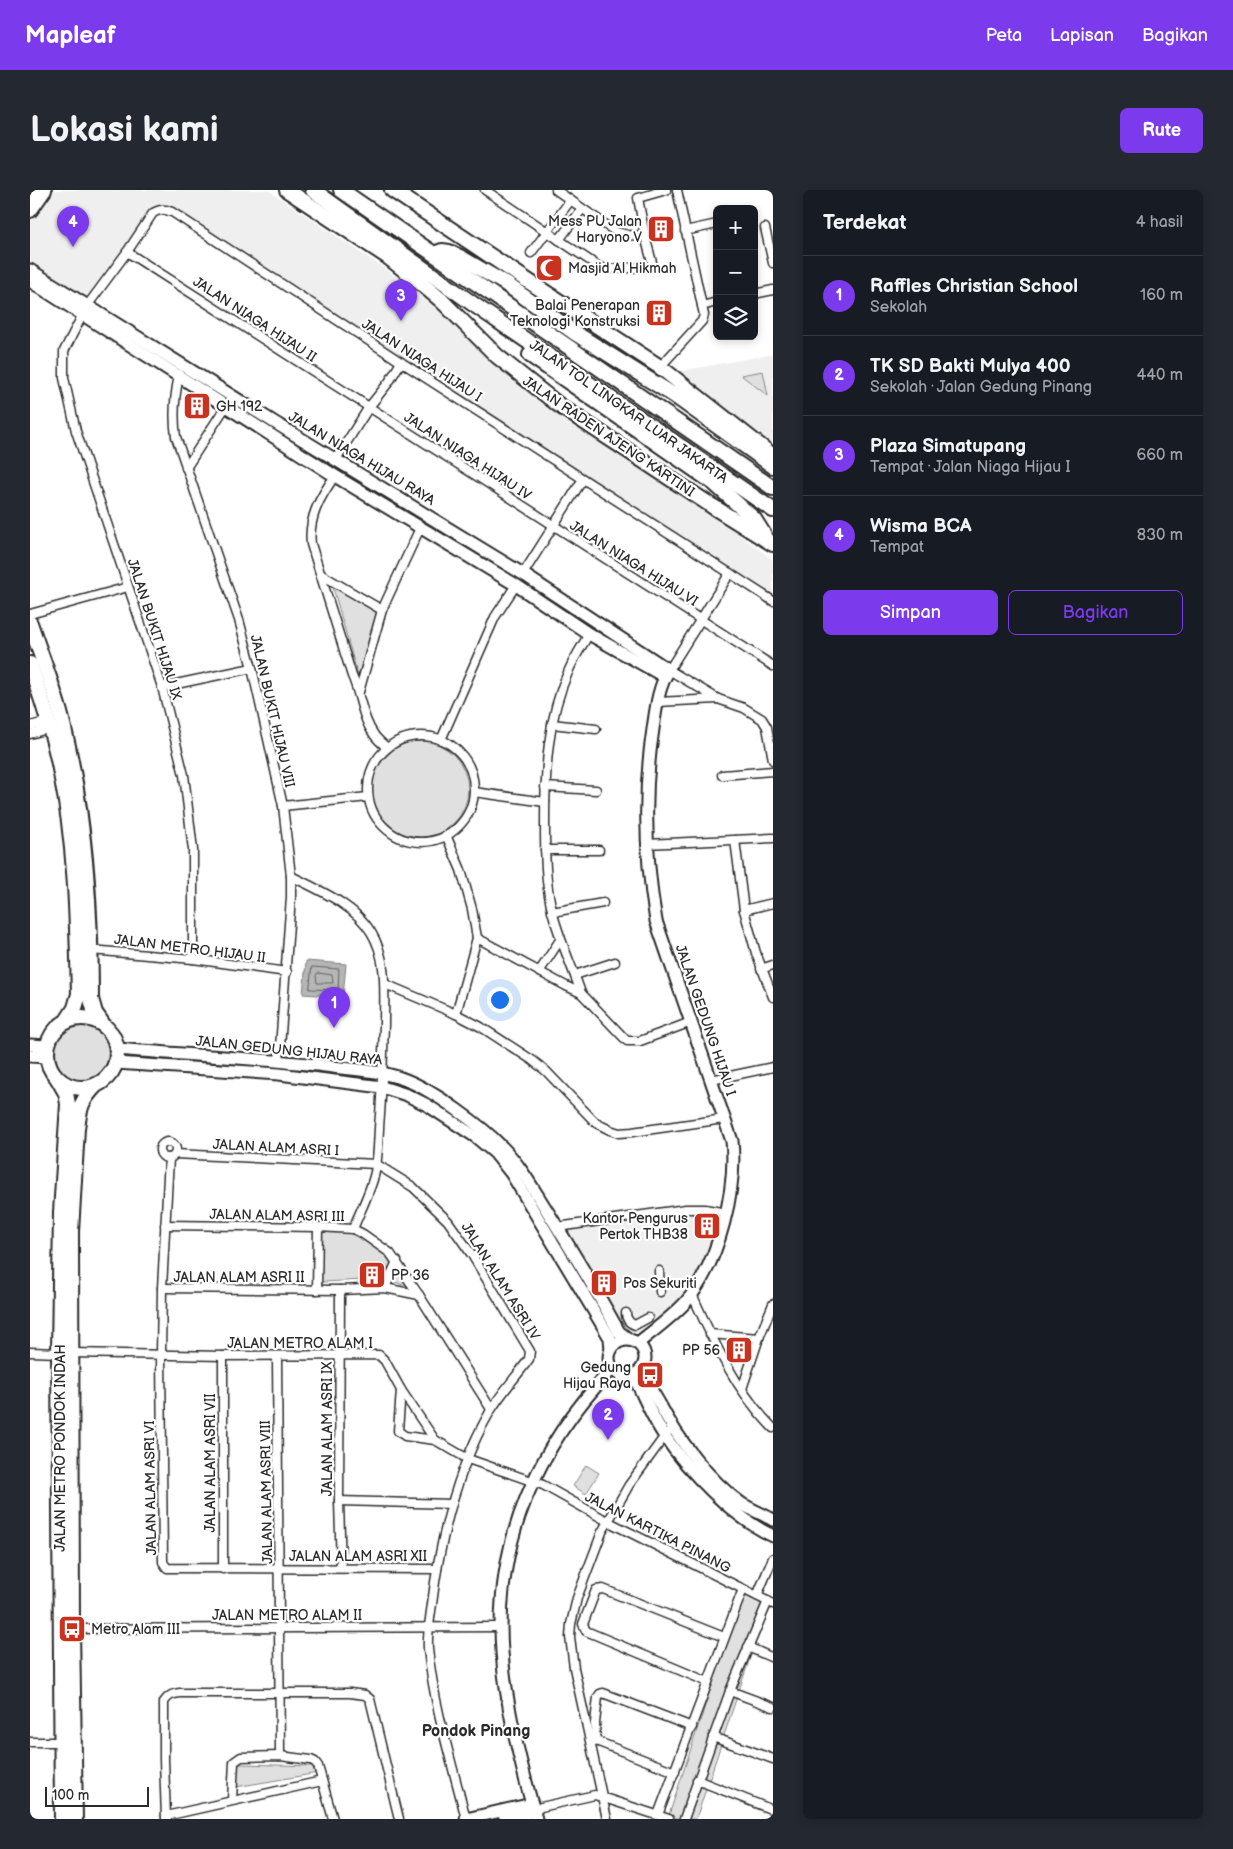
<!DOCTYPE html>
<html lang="id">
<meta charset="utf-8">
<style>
body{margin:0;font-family:"Balsamiq Sans",sans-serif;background:#242831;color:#f1f3f6}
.controls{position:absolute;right:15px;top:15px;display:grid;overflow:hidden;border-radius:8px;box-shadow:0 2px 8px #0003}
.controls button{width:45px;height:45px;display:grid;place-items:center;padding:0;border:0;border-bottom:1px solid #363941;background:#171b24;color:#f1f3f6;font:25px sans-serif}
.scale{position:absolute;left:15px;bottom:12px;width:104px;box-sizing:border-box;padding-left:5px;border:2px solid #2b2b2b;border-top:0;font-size:14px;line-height:18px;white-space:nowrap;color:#2b2b2b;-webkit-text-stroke:4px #fff;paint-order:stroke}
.you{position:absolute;left:469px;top:809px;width:18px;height:18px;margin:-12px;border:4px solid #fff;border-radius:50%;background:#1a73e8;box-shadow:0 0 0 8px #1a73e833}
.badge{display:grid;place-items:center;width:32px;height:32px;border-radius:50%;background:#7c3aed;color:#fff;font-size:16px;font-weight:700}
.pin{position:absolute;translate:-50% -41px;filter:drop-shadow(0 1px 2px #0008)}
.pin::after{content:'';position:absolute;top:26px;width:18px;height:15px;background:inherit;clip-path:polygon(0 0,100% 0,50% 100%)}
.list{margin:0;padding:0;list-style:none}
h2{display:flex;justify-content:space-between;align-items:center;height:65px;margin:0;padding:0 20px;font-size:21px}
h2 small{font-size:16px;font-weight:400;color:#9ea1a6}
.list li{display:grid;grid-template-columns:32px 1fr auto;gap:15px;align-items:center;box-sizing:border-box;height:80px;padding:0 20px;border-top:1px solid #363941}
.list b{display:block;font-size:19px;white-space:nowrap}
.list p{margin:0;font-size:16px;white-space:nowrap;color:#9ea1a6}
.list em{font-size:16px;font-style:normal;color:#9ea1a6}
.actions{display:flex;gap:10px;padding:15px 20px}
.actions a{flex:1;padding:11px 0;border:1px solid #7c3aed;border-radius:8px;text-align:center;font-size:18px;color:#7c3aed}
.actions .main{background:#7c3aed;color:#fff}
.icon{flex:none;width:28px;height:28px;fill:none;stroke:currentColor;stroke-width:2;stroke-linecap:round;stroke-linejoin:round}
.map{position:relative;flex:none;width:743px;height:1629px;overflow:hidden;border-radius:8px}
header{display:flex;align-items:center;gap:30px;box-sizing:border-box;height:70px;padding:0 25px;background:#7c3aed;color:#fff}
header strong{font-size:24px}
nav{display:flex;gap:28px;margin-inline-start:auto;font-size:18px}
.intro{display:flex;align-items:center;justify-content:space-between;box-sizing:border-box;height:120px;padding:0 30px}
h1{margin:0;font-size:35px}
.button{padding:12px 22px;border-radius:8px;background:#7c3aed;color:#fff;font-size:18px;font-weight:700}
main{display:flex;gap:30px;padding:0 30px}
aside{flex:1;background:#171b24;border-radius:8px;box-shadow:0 2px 8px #0003}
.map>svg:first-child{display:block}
</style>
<header>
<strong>Mapleaf</strong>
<nav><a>Peta</a><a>Lapisan</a><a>Bagikan</a></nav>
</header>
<div class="intro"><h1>Lokasi kami</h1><a class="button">Rute</a></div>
<main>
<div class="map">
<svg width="743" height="1629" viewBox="0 0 743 1629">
<rect width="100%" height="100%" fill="#fff"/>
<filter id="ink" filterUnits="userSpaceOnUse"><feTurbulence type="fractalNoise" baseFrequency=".02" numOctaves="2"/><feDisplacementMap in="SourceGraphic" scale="10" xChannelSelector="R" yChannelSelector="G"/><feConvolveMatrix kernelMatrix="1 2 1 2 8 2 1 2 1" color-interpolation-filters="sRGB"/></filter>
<g filter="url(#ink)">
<g fill="#efefef">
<path d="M0,0h238l132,89 373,281v41l-600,-391 -23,1 -72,105 -48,-27z"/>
<path d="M743,164v96l-97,-78z"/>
<path d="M667,1019l22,5 2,6 -11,37 -23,37 -14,14 -27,21 -9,4 -10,-3 -10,-13 -53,-88z"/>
</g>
<g fill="#e0e0e0" stroke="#868686">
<path d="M733,181l5,25 -27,-21z"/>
<path d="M302,394l47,29 -21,63z"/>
<circle cx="390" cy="599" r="48"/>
<circle cx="51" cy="862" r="28"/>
<path d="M291,1039l31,4 21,11 17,12 18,31 -21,-8 -66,3z"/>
<path d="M556,1275l13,8 -13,21 -13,-8z"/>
<path d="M713,1401l25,13 -72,215h-24l-4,-1z"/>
<path d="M209,1574l75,2 4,7 -82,14z"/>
</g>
<path fill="#b6b6b6" stroke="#7e7e7e" d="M276,771l40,3 -3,33 -40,-3z"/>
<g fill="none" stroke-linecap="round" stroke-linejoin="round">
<g stroke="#636363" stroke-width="1">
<path d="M282,777l27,2 -1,21 -28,-1z"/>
<path d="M288,783l14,2 1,8h-16l-1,-7z"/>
</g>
<g stroke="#2b2b2b" stroke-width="11">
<g id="street">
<path d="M455,0l101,68 15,10 6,1 41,-2 5,-1 -8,-30 -7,-38 28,-8"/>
<path d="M526,0l60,42 12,3 17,1"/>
<path d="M735,38l8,35"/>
<path d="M655,41l32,-7"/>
<path d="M529,50l23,-31"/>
<path d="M97,62l646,414"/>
<path d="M501,63l39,-52"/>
<path d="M724,104l19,-4"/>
<path d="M57,116l40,-54 26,-39c7,-4 11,-4 19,-1l229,150 372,239"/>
<path d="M672,116l15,-4"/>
<path d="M52,126l-18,35v27l12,53 86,256 22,88 9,75v109"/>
<path d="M630,177l42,-46 2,-6 -27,-125"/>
<path d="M149,186c-5,22 -6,40 -3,61l63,183 13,48 31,138 8,70v21l-12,164"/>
<path d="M306,269l33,-52 20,-25 12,-20"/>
<path d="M156,278l40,-62"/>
<path d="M305,286c-15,21 -27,42 -24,68l41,132c8,17 10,42 21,57 3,6 9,10 14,15"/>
<path d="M700,383l-61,97 49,29 26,9 18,11 5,8 6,33"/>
<path d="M493,384l60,-95"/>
<path d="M292,385l60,35"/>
<path d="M0,424l98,-27"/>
<path d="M132,497l90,-19"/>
<path d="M329,502l23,-82 38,-82"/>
<path d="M627,512l61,-3"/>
<path d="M522,534l44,5"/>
<path d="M0,536l20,-5"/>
<path d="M0,544l21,-6"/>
<circle cx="391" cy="599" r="53"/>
<path d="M411,550l54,-123 21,-32"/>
<path d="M692,585l51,-4"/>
<path d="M515,597l51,3"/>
<path d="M444,602l71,10"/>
<path d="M253,616l85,-9"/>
<path d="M416,645l15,35 11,39 5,29 -21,76"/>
<path d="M705,650l9,70 12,43 17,44"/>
<path d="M616,654l127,-6"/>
<path d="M515,660h54"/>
<path d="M261,686c27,14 63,28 80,56 17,27 13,61 13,92 -1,31 -2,61 -4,91 -2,19 -1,39 -5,57 -4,19 -15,39 -22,57"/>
<path d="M714,720l29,-7"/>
<path d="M522,722l51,-9"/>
<path d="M447,748l89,48 15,7 46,48h13l51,-19"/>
<path d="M61,760l102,9 94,13"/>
<path d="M731,779l12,-4"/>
<path d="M509,782l21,-32"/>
<path d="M545,785l40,-13"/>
<path d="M355,794l71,30 25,13 51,33 14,11 50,52 14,7 9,3 13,-1 92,-13"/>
<path d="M551,803c-9,-27 -21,-52 -28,-79 -8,-29 -8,-61 -8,-91 0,-51 2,-105 24,-153 5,-12 13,-24 20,-36"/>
<path d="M681,890l62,-13"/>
<circle cx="138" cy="960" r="8"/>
<path d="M145,964l201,10 37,23 35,34 24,34 58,96 -1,8c-12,17 -27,33 -38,51 -34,58 -51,129 -59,194 -2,15 -5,30 -4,45 6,58 24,114 38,170"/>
<path d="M139,968l-7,130 -1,67 2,207 4,6 270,1"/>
<path d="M135,1035l153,2 35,2 10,5 27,19 29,42"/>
<path d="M527,1037l129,-18h19l21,4"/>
<path d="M629,1081l1,21"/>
<path d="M132,1098l178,2 45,-2 34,7 72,114"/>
<path d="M355,1098l12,-27"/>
<path d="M287,1100l1,-63"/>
<path d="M310,1100l-1,211 2,67"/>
<path d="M662,1104c21,47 44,97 81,134"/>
<path d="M596,1123c0,6 3,10 9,12l13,-7"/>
<path d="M680,1144l49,4"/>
<path d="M0,1162l29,1"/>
<path d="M42,1163l151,3 156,-1 6,6 16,29 34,50 33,19 75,26 66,37 164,82"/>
<path d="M247,1166l3,400"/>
<path d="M712,1199l17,-51 14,-34"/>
<path d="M371,1200l-3,41 7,5 30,4"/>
<path d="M309,1311l113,3"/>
<path d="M193,1379v-213"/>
<path d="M727,1406l16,-38"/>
<path d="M42,1439l429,-2"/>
<path d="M718,1457l25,11"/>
<path d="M678,1492l-122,-51 -3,-7 13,-34 7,-1 121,48"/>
<path d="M700,1501l43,16"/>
<path d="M683,1547l60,22"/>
<path d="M0,1552h31"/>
<path d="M645,1582l-79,-31 -1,-18 3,-26 2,-3 3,-1 89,34"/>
<path d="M667,1590l76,30"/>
<path d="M202,1610l2,-38 7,-5 39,-1 31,4 4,2 3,4 15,53"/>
<path d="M504,1622l7,-5 54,-12 74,24"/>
<path d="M628,1625l85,-226"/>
<path d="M136,1626l156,-35"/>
<path d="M136,1629l-2,-60v-57c5,-7 8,-8 16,-9h170l15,2 5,4 29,120"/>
<path d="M577,1629l-33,-151 -4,-31 1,-13 6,-26 25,-66 27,-47 38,-52"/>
<path d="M654,1629l46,-128 38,-90"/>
</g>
</g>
<g stroke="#2b2b2b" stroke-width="15">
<g id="secondary">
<path d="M0,80l247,154 246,150 146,96c-11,17 -13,39 -16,59 -10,65 -8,127 3,192l76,220c5,48 -13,118 -42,156 -11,15 -37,34 -52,46"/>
<path d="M0,91l305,195 181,109 73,49 76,43"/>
<path d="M0,855l17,1"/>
<path d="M87,859c69,6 139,9 208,17 27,4 56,4 81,14 28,11 76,46 96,67 18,18 30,40 44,62 25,40 50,81 73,123l11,8"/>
<path d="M0,866l17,1"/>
<path d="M86,873l163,11 103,13 25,8 20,10 49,32 19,16 16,20 99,165 1,12"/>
<circle cx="597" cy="1168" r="18"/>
<path d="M613,1178c1,13 10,24 16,35 18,35 50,78 83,101 10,6 21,10 31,16"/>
<path d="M600,1186l6,5c9,18 17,38 28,54 24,36 70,83 109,101"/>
<path d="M436,1629l66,-15"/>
<path d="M475,1629l29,-7"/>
<path d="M506,1629c-15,-54 -30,-111 -34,-167 -8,-109 35,-206 110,-283"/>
</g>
</g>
<g stroke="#2b2b2b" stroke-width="18">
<g id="highway">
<path d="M257,0l101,67 35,28 18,15 56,56 63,50 152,100 61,38"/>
<path d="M283,0l163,116 297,204"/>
<path d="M311,0l432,298"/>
<path d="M362,0l136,91 132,86 113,89"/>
<path d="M0,3l2,-3"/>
<path d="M0,20l14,-20"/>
<path d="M404,64l8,-3 7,1 11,5 46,27 69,49 100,63 98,70"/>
<path d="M500,165l184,128 40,36 12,19"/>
<path d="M0,433c11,33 25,67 33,101 22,91 28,183 28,275l4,14 7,10"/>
<path d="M0,474c12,36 24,72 31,110 15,72 16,147 18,220l-4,14 -9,14"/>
<circle cx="52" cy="863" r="35"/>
<path d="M28,889l8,14 2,11 -7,108 -2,141 3,466"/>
<path d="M45,1629l-3,-190 -1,-397 6,-104c3,-22 4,-27 19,-43"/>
</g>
</g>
<use href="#street" stroke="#fff" stroke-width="8"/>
<use href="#secondary" stroke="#fff" stroke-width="11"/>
<use href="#highway" stroke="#fff" stroke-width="14"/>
</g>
</g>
<defs>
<g id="building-square" transform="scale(1.4375)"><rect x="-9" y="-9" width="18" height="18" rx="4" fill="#c8321e" stroke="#fff"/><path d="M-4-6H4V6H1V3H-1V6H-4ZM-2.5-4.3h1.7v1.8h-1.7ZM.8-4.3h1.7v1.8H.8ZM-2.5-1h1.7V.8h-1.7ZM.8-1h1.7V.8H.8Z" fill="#fff"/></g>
<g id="mosque-square" transform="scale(1.4375)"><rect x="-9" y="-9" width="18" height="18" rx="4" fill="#c8321e" stroke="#fff"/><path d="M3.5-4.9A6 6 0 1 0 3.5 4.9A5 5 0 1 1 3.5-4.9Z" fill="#fff"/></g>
<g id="bus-square" transform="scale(1.4375)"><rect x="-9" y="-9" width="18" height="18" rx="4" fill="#c8321e" stroke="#fff"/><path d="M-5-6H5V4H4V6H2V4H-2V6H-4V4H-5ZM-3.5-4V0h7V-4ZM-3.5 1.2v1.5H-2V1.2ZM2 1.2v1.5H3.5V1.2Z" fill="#fff"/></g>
</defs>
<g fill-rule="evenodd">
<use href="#building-square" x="631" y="39"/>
<use href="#mosque-square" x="519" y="78"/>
<use href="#building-square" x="629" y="123"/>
<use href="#building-square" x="167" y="216"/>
<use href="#building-square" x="677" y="1036"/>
<use href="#building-square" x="342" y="1085"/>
<use href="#building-square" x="574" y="1093"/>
<use href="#building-square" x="709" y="1160"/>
<use href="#bus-square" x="620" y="1185"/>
<use href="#bus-square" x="42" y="1439"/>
</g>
<g text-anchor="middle" stroke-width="4.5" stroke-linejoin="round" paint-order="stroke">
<g font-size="14" fill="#2b2b2b" stroke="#fff" text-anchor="end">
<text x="612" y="36">Mess PU Jalan<tspan x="612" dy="16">Haryono V</tspan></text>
<text x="538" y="83" text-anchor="start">Masjid Al Hikmah</text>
<text x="610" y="120">Balai Penerapan<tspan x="610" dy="16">Teknologi Konstruksi</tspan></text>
<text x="186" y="221" text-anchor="start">GH 192</text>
<text x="658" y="1033">Kantor Pengurus<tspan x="658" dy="16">Pertok THB38</tspan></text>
<text x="361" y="1090" text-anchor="start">PP 36</text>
<text x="593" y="1098" text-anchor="start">Pos Sekuriti</text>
<text x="690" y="1165">PP 56</text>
<text x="601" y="1182">Gedung<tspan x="601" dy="16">Hijau Raya</tspan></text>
<text x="61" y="1444" text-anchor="start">Metro Alam III</text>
</g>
<g font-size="14" fill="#2b2b2b" stroke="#fff">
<text transform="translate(225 129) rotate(33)" y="5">JALAN NIAGA HIJAU II</text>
<text transform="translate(392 170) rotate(33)" y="5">JALAN NIAGA HIJAU I</text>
<text transform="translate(599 221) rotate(35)" y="5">JALAN TOL LINGKAR LUAR JAKARTA</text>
<text transform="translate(579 246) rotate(34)" y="5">JALAN RADEN AJENG KARTINI</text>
<text transform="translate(438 266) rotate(33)" y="5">JALAN NIAGA HIJAU IV</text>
<text transform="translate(332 268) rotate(31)" y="5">JALAN NIAGA HIJAU RAYA</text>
<text transform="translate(604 373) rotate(32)" y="5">JALAN NIAGA HIJAU VI</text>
<text transform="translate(125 439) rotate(72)" y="5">JALAN BUKIT HIJAU IX</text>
<text transform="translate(243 521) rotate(77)" y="5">JALAN BUKIT HIJAU VIII</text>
<text transform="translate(160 758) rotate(7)" y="5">JALAN METRO HIJAU II</text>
<text transform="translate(676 830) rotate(71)" y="5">JALAN GEDUNG HIJAU I</text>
<text transform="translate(259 860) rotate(6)" y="5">JALAN GEDUNG HIJAU RAYA</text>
<text transform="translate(246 957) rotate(3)" y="5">JALAN ALAM ASRI I</text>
<text transform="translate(247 1025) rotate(1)" y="5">JALAN ALAM ASRI III</text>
<text x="209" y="1092">JALAN ALAM ASRI II</text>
<text transform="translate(471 1091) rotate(58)" y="5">JALAN ALAM ASRI IV</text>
<text x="270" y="1158">JALAN METRO ALAM I</text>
<text transform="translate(297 1239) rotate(-90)" y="5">JALAN ALAM ASRI IX</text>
<text transform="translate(30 1258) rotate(-90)" y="5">JALAN METRO PONDOK INDAH</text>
<text transform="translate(180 1273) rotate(-90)" y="5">JALAN ALAM ASRI VII</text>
<text transform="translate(120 1298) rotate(-91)" y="5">JALAN ALAM ASRI VI</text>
<text transform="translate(236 1302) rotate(-91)" y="5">JALAN ALAM ASRI VIII</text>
<text transform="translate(628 1342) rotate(27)" y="5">JALAN KARTIKA PINANG</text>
<text x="328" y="1371">JALAN ALAM ASRI XII</text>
<text x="257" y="1430">JALAN METRO ALAM II</text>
</g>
<g font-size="16" font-weight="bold" fill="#2b2b2b" stroke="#fff">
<text x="446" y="1546">Pondok Pinang</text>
</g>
</g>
</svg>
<div class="controls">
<button>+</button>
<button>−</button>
<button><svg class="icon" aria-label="layers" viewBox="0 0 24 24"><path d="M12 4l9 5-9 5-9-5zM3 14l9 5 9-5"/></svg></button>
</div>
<div class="scale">100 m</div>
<div class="you"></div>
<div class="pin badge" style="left:304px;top:838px">1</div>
<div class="pin badge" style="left:578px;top:1250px">2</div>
<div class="pin badge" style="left:371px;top:131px">3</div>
<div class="pin badge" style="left:43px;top:57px">4</div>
</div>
<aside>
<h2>Terdekat<small>4 hasil</small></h2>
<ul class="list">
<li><span class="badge">1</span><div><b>Raffles Christian School</b><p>Sekolah</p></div><em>160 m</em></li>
<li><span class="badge">2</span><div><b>TK SD Bakti Mulya 400</b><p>Sekolah · Jalan Gedung Pinang</p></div><em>440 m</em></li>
<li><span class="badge">3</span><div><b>Plaza Simatupang</b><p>Tempat · Jalan Niaga Hijau I</p></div><em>660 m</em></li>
<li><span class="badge">4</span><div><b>Wisma BCA</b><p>Tempat</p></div><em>830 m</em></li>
</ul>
<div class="actions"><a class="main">Simpan</a><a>Bagikan</a></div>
</aside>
</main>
